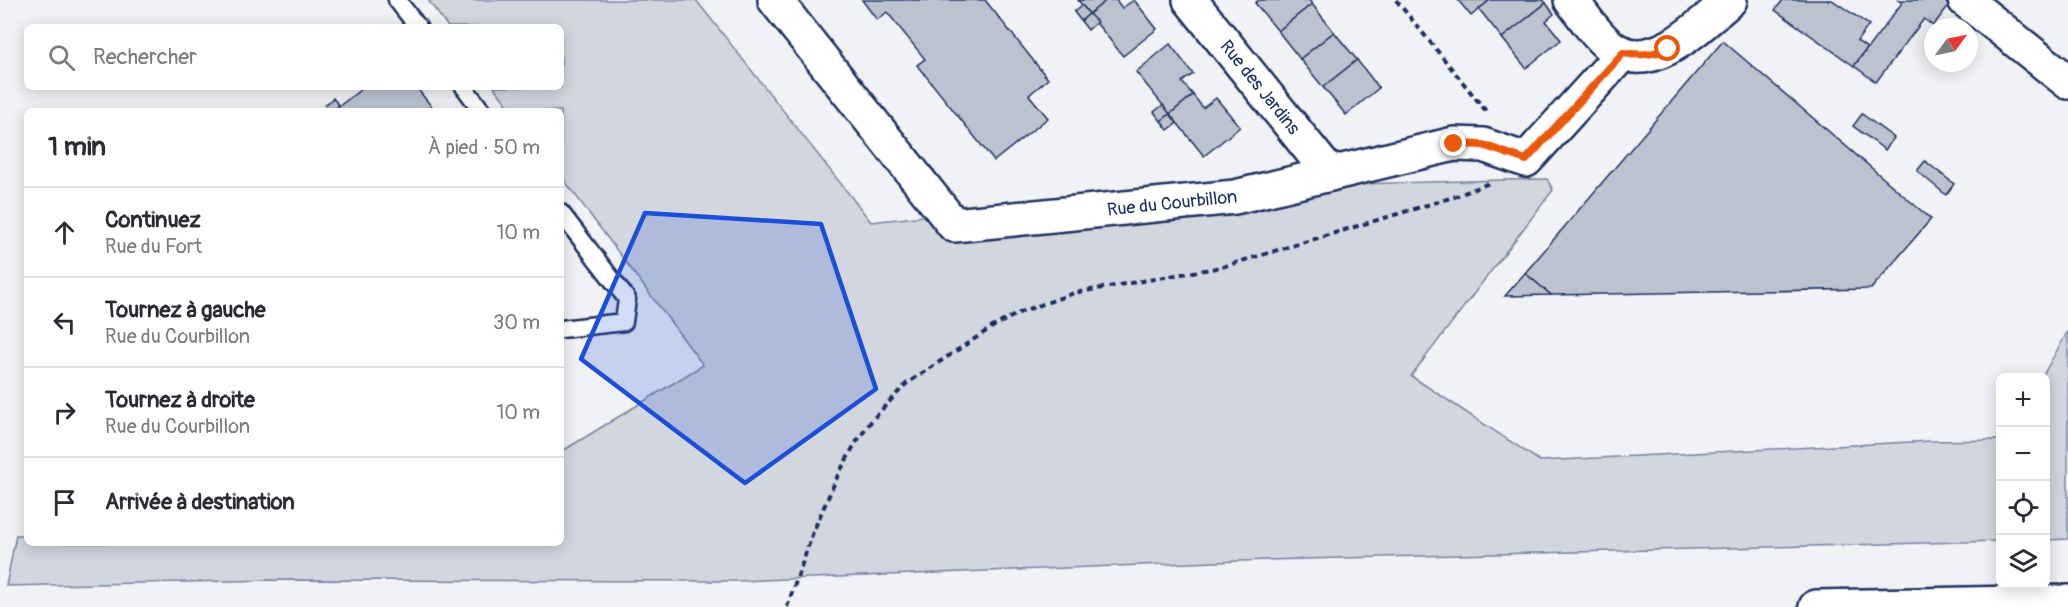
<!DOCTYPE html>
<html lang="fr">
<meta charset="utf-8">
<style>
body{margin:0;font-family:Pangolin,sans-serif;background:#f2f2f3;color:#2b2b33}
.controls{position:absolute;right:18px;bottom:18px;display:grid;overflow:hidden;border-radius:9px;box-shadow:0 3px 15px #0003}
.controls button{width:54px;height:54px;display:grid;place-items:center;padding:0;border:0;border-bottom:2px solid #e1e1e2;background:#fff;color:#2b2b33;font:30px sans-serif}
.compass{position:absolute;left:1924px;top:18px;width:54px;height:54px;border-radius:50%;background:#fff;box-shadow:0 3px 15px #0003;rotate:57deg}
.stop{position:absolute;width:18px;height:18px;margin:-14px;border:4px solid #ea580c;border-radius:50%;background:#fff}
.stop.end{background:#ea580c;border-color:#fff;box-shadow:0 2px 6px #0008}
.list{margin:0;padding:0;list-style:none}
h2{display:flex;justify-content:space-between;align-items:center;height:78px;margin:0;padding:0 24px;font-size:26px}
h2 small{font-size:20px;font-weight:400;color:#7c7c81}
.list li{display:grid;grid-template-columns:39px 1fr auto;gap:18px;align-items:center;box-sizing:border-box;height:90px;padding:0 24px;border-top:2px solid #e1e1e2}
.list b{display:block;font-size:22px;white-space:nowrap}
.list p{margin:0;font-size:20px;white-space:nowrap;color:#7c7c81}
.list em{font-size:20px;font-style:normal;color:#7c7c81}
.icon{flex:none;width:33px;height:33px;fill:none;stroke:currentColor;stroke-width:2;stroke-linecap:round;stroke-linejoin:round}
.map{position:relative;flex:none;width:2068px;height:607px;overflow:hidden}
.search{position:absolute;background:#fff;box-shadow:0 3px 15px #0003;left:24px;top:24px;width:540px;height:66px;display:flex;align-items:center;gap:15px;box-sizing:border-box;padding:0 21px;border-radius:9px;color:#7c7c81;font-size:22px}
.panel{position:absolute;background:#fff;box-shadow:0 3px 15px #0003;left:24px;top:108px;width:540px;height:438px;border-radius:9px}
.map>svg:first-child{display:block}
</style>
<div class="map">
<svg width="2068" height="607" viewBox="0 0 2068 607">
<rect width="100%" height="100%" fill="#f1f2f5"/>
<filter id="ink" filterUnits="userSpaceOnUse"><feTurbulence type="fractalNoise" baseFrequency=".0167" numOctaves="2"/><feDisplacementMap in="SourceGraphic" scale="12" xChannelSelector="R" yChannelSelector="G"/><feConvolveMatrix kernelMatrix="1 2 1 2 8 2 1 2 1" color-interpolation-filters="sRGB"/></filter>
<g filter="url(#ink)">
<g fill="#d2d6df" stroke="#76829e" stroke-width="1.5">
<path d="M428,0h268l175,222 293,-33 383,-10 6,11 -142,186 129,85 391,-20 69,-1v101l-734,19 -527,21 -470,-1 -263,6 10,-51h11v8h534v-91l142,-87 -142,-189v-65h-49l-18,-24h67v-60h-113z"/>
<path d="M2068,331v208l-22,1v-162l-4,-1z"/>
</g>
<g fill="#bcc2d0" stroke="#1b2f5e" stroke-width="1.5">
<path d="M862,0h123l63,79 -19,16 19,23 -54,43 -77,-96 8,-6 -38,-47 -10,8z"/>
<path d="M1078,0h29l-18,14z"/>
<path d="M1107,0h9l6,8 12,-8 23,29 -34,27 -34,-42z"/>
<path d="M1259,0h50l3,4 -34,27 -23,-28z"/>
<path d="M1458,0h32l-19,16z"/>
<path d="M1490,0h53l3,3 -44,35 -23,-29z"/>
<path d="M1783,0h49l37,25 -12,16 10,7 -13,18 -79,-56z"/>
<path d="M1898,0h45l6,5 -16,21 -9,-7 -48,63 -22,-16 48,-63z"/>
<path d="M1546,3l8,11 -8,7 15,19 -35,28 -24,-30z"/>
<path d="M1312,4l22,28 -34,27 -22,-28z"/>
<path d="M1082,5l7,9 -8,7 -7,-9z"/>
<path d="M1089,14l8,8 -9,8 -7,-9z"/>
<path d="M1334,32l23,28 -34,27 -23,-28z"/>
<path d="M1723,41l208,178 -60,70 -320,6 -26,-22z"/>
<path d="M1170,44l23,30 -11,8 11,13 -23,19 -34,-42z"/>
<path d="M1357,60l22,28 -33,27 -23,-28z"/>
<path d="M364,87h52l19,24h-102z"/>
<path d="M1193,95l10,13 13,-10 24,29 -36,29 -34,-42z"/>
<path d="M333,98l6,8 -6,5h-4l-4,-6z"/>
<path d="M1163,105l7,9 -9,7 -7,-9z"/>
<path d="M1170,114l7,9 -9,7 -7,-9z"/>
<path d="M1862,114l32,24 -9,12 -32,-24z"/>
<path d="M1925,161l29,23 -8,11 -29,-24z"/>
<path d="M1525,273l26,22 -46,1z"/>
</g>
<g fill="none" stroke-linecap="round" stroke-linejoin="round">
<g stroke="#1b2f5e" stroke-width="21">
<g id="service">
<path d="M397,0l21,27"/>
<path d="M464,87l18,24"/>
<path d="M561,213l66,86 -3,23 -63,7"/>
</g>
</g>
<g stroke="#1b2f5e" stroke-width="38">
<g id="minor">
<path d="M775,0l179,225 281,-28 219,-53 29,1 43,15 97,-107"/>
<path d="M1190,0l140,174"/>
<path d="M1571,0c13,16 26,38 43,49 40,26 88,-26 116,-49"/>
<path d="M1965,0l103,82"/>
</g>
</g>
<g stroke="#1b2f5e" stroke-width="38">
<path id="motorway" d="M1816,607l252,-5"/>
</g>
<g stroke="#1b2f5e" stroke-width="4" stroke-dasharray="6 4.5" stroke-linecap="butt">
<path d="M1396,0l90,111"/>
<path d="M787,607l26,-75 25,-57 17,-31 17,-24 34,-36 88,-58 29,-15 51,-18 148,-26 235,-71 32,-13"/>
</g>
<use href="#service" stroke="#fff" stroke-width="16"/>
<use href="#minor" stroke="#fff" stroke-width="33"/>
<use href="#motorway" stroke="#fff" stroke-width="33"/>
</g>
</g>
<g fill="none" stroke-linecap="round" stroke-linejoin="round" filter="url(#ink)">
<path stroke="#ea580c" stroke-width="8" d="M1454,144l29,1 43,15 97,-107c16,3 29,2 45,-4"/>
</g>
<path fill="#1d4ed8" fill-opacity="0.2" stroke="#1d4ed8" stroke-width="4.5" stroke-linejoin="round" d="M645,213l176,11 55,165 -131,94 -164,-124z"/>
<g text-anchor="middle" stroke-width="5" stroke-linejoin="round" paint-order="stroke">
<g font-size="18" fill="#1b2f5e" stroke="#fff">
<text transform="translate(1260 87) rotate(51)" y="6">Rue des Jardins</text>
<text transform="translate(1172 203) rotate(-6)" y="6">Rue du Courbillon</text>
</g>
</g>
</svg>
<div class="controls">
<button>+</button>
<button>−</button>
<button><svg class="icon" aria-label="locate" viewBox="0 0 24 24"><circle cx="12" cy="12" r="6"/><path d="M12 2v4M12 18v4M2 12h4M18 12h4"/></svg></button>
<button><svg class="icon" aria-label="layers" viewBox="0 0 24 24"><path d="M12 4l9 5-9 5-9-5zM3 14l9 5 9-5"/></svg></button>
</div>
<svg class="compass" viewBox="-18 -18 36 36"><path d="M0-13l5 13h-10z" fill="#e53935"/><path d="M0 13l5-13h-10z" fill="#7c7c81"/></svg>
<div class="stop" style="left:1668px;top:49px"></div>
<div class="stop end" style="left:1454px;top:144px"></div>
<div class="search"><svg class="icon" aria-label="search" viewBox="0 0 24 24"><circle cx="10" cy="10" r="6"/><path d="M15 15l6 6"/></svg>Rechercher</div>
<section class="panel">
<h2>1 min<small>À pied · 50 m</small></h2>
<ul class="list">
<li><svg class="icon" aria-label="ahead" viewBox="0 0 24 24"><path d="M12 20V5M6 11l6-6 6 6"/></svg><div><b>Continuez</b><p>Rue du Fort</p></div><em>10 m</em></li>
<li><svg class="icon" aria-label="left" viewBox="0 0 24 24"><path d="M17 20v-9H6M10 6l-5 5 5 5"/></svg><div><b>Tournez à gauche</b><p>Rue du Courbillon</p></div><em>30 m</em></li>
<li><svg class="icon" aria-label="right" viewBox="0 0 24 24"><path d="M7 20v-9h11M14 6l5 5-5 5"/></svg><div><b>Tournez à droite</b><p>Rue du Courbillon</p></div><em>10 m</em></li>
<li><svg class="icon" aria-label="arrive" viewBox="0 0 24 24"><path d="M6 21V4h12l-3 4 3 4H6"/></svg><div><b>Arrivée à destination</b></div></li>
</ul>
</section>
</div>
